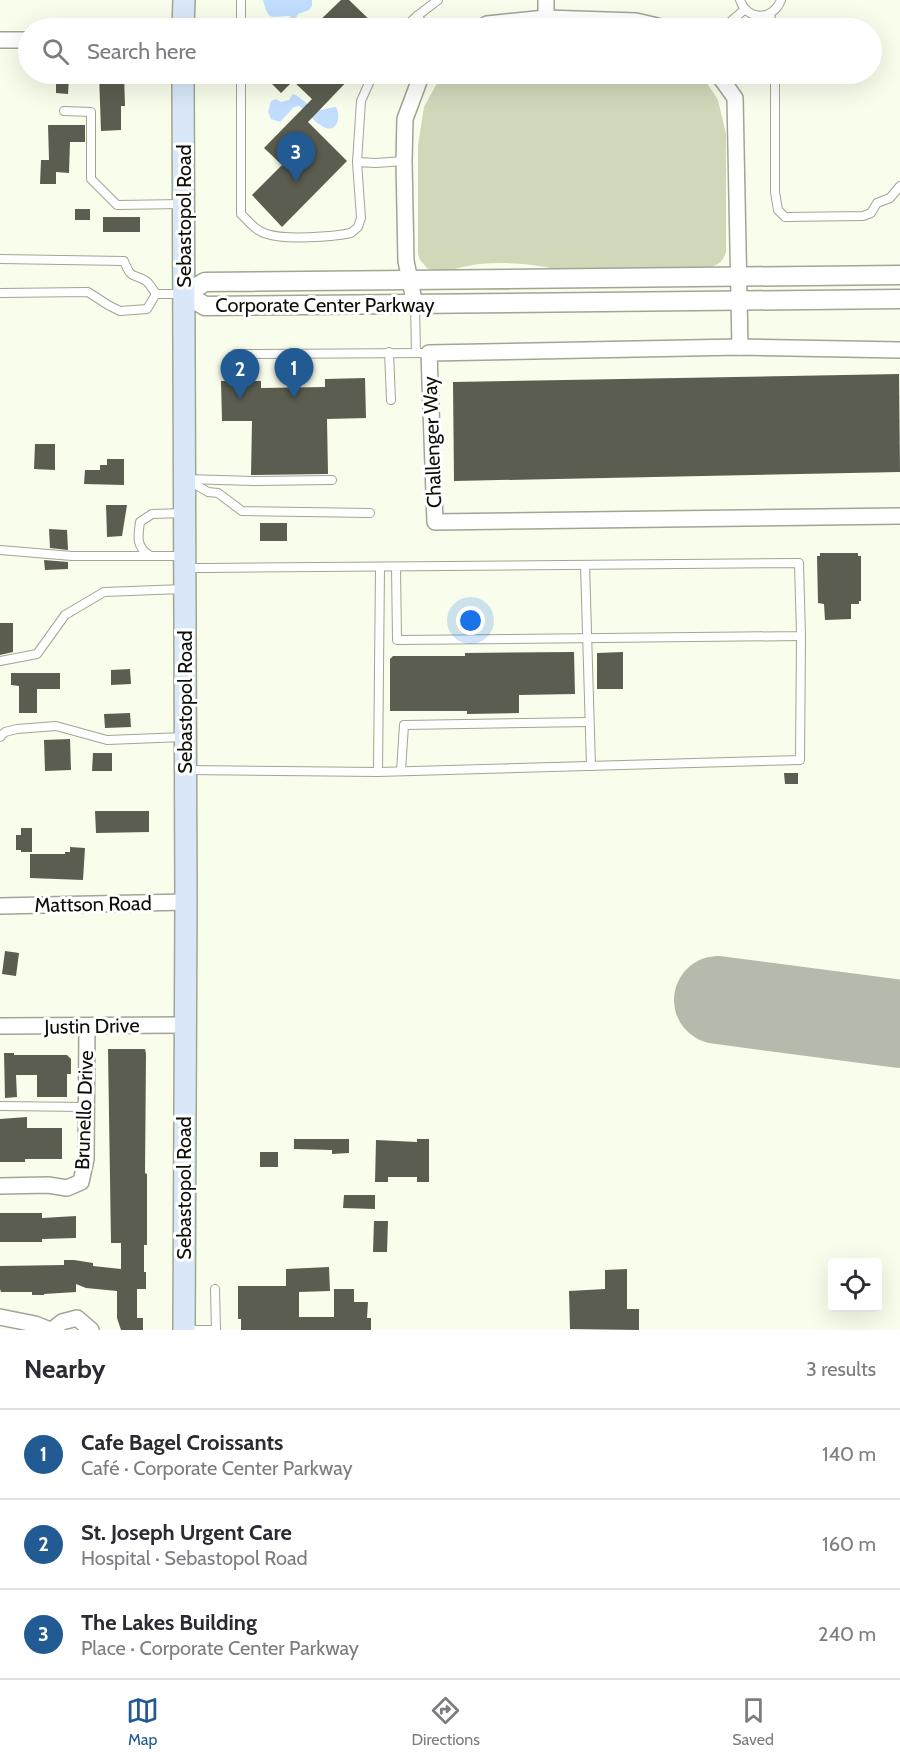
<!DOCTYPE html>
<meta charset="utf-8">
<style>
body{margin:0;font-family:Cabin,sans-serif;background:#f7f7f7;color:#2b2b33}
.controls{position:absolute;right:18px;bottom:18px;display:grid;overflow:hidden;border-radius:6px;box-shadow:0 6px 24px #0002}
.controls button{width:54px;height:54px;display:grid;place-items:center;padding:0;border:0;border-bottom:2px solid #e1e1e2;background:#fff;color:#2b2b33;font:30px sans-serif}
.you{position:absolute;left:471px;top:621px;width:21px;height:21px;margin:-15px;border:4px solid #fff;border-radius:50%;background:#1a73e8;box-shadow:0 0 0 9px #1a73e833}
.badge{display:grid;place-items:center;width:39px;height:39px;border-radius:50%;background:#225b93;color:#fff;font-size:20px;font-weight:700}
.pin{position:absolute;translate:-50% -50px;filter:drop-shadow(0 2px 3px #0008)}
.pin::after{content:'';position:absolute;top:32px;width:21px;height:18px;background:inherit;clip-path:polygon(0 0,100% 0,50% 100%)}
.list{margin:0;padding:0;list-style:none}
h2{display:flex;justify-content:space-between;align-items:center;height:78px;margin:0;padding:0 24px;font-size:26px}
h2 small{font-size:20px;font-weight:400;color:#7c7c81}
.list li{display:grid;grid-template-columns:39px 1fr auto;gap:18px;align-items:center;box-sizing:border-box;height:90px;padding:0 24px;border-top:2px solid #e1e1e2}
.list b{display:block;font-size:22px;white-space:nowrap}
.list p{margin:0;font-size:20px;white-space:nowrap;color:#7c7c81}
.list em{font-size:20px;font-style:normal;color:#7c7c81}
.icon{flex:none;width:33px;height:33px;fill:none;stroke:currentColor;stroke-width:2;stroke-linecap:round;stroke-linejoin:round}
.map{position:relative;flex:none;width:900px;height:1330px;overflow:hidden}
.search{position:absolute;background:#fff;box-shadow:0 6px 24px #0002;left:18px;right:18px;top:18px;height:66px;display:flex;align-items:center;gap:15px;box-sizing:border-box;padding:0 21px;border-radius:33px;color:#7c7c81;font-size:22px}
.sheet{height:348px;background:#fff}
nav{display:flex;justify-content:space-around;align-items:center;box-sizing:border-box;height:84px;border-top:2px solid #e1e1e2;background:#fff;font-size:16px;color:#7c7c81}
nav a{display:grid;justify-items:center;gap:3px}
nav .on{color:#225b93}
.map>svg:first-child{display:block}
</style>
<div class="map">
<svg width="900" height="1330" viewBox="0 0 900 1330">
<rect width="100%" height="100%" fill="#f9feec"/>
<path fill="#d1d8ba" d="M442,74h259l17,26 8,34v118c-3,9 -7,13 -16,15l-155,2c-24,-6 -51,-7 -76,-5 -18,2 -34,11 -52,4l-7,-8 -2,-6v-109l6,-38z"/>
<g fill="#c1deff">
<path d="M263,0h49v6l-3,4 -11,4 -2,4 3,10h-4l-5,-12c-18,-1 -21,8 -27,-16z"/>
<path d="M293,94c10,3 15,15 27,16 5,0 10,-3 16,-3 6,11 0,28 -14,19 -9,-5 -15,-15 -23,-20l-5,1 -14,15 -9,-3 -3,-7 3,-11 5,-2 5,3 8,-2z"/>
</g>
<g fill="none" stroke-linecap="round" stroke-linejoin="round">
<path stroke="#b6baac" stroke-width="88" d="M718,1000l182,24"/>
</g>
<g fill="#5a5d4f">
<path d="M341,0h8l29,28h-66z"/>
<path d="M99,74h25l1,32h-4v24l-20,1z"/>
<path d="M262,74h92l-46,48 39,39 -65,66 -30,-32 30,-30 -18,-17 48,-49 -19,-18 -12,12z"/>
<path d="M56,76l13,1 -1,17 -12,-1z"/>
<path d="M48,125h37v17h-15l-1,31 -13,-1v12h-16l1,-24h8z"/>
<rect x="75" y="209" width="15" height="11"/>
<rect x="103" y="217" width="37" height="15"/>
<path d="M899,374l1,98 -446,9 -1,-99z"/>
<path d="M365,378l1,40 -39,1 1,55 -77,1 1,-54h-30l-1,-40h40v7l64,-1v-8z"/>
<path d="M35,444h20v26l-21,-1z"/>
<path d="M107,459h17v26l-40,-1 1,-14h15v-5h7z"/>
<path d="M106,505h21l-5,31 -15,1z"/>
<rect x="260" y="523" width="27" height="18"/>
<path d="M49,529l18,1 1,20 -18,-2z"/>
<path d="M820,553h38v3h3v45h-2v3h-8v15l-26,1 -1,-16 -6,-1 -1,-47h3z"/>
<path d="M44,560l24,2v7l-23,1z"/>
<path d="M0,623h13v29l-13,3z"/>
<path d="M574,652l1,42 -56,1v18l-52,1v-3h-77v-52l3,-3h72v-3z"/>
<path d="M623,652v37h-26v-36z"/>
<path d="M130,669l1,15 -20,1v-15z"/>
<path d="M11,673h49v16h-23v24h-18v-27l-8,-1z"/>
<path d="M130,713l1,14 -26,1 -1,-14z"/>
<path d="M70,739l1,31 -26,1 -1,-31z"/>
<path d="M93,753h19v18h-20z"/>
<path d="M784,773h14v11h-13z"/>
<path d="M95,811h54v21l-53,1z"/>
<path d="M21,828h11v24h-11v-2h-5v-15h5z"/>
<path d="M70,847l15,1 -2,32 -53,-2v-24h35v-2h5z"/>
<path d="M5,951l14,2 -3,23 -14,-2z"/>
<path d="M108,1049h37l1,5 -1,119 2,1v71h-3v27h2v17h-9v29h6v12h-22l-4,-12v-27l-31,-3 -10,-4v8l-32,2v1h-12v-3h-31l-1,-3v-23l64,-1v-5h10l19,3v3l28,3v-26h-10z"/>
<path d="M4,1053h10v2h53l4,4v15h-4v23h-30v-22h-21l1,22 -12,1z"/>
<path d="M27,1117v11h35v31h-37v3h-25v-43z"/>
<path d="M294,1139h55v14l-17,1v-4l-38,-1z"/>
<path d="M417,1139h12v43h-12v-5h-29v5h-13l1,-42 41,2z"/>
<rect x="260" y="1152" width="18" height="15"/>
<path d="M344,1195h31v14l-32,-1z"/>
<path d="M0,1213h42v5l34,-2v22l-34,1v3h-42z"/>
<path d="M374,1221h14l-1,31h-14z"/>
<path d="M329,1267l1,24 -31,1v25h35v-28h20v13h14l-1,16h4v12h-130v-11h-3v-33h48v-17z"/>
<path d="M627,1269v40h12v21l-69,-1 -1,-38 36,-2v-19z"/>
</g>
<g fill="none" stroke-linecap="round" stroke-linejoin="round">
<g stroke="#a0a594" stroke-width="10">
<g id="service">
<path d="M740,0c7,21 33,21 41,0"/>
<path d="M770,14l3,14"/>
<path d="M417,16l10,12"/>
<path d="M241,28v-28"/>
<path d="M404,28l13,-12 21,-16"/>
<path d="M723,28l21,-18"/>
<path d="M241,74v140c8,8 15,17 26,20 17,6 66,3 84,-1l7,-6 3,-9 -4,-56 19,1 28,-2"/>
<path d="M775,74v118l3,18 7,7 78,-1 8,-3 6,-10 13,-5 10,-12"/>
<path d="M64,111l27,1v67l26,26 66,-1"/>
<path d="M357,162l4,-61 12,-27"/>
<path d="M0,259l124,2c8,20 8,11 22,20 4,3 7,9 10,13"/>
<path d="M0,293l88,-1 20,13 12,6 27,-2 9,-15"/>
<path d="M156,294h26"/>
<path d="M415,305l1,48"/>
<path d="M389,352l2,48"/>
<path d="M235,354l194,-1"/>
<path d="M186,479l22,13 10,1 24,18 128,2"/>
<path d="M186,479l68,2 78,-1"/>
<path d="M0,550l72,6h111"/>
<path d="M149,555c-13,-8 -11,-19 -9,-33l12,-8 32,-1"/>
<path d="M585,565l6,201"/>
<path d="M186,568h23l590,-5 2,73 -404,4 -1,-73"/>
<path d="M0,661l37,-7 28,-39 39,-23 79,-3"/>
<path d="M0,737l5,-5 12,-3 39,-3 51,14 77,-3"/>
<path d="M187,770l191,2 2,-205"/>
<path d="M401,771l3,-46 185,-3"/>
<path d="M378,772l422,-12 1,-124"/>
<path d="M0,1106l86,1"/>
<path d="M215,1289l1,41"/>
<path d="M185,1330h31"/>
</g>
</g>
<g stroke="#a0a594" stroke-width="18">
<g id="minor">
<path d="M546,18v-18"/>
<path d="M481,28l6,-4 59,-6 90,3 30,7"/>
<path d="M0,40h28"/>
<path d="M718,74l17,24 5,249"/>
<path d="M415,305l-9,-44 -2,-100 1,-42 16,-43 3,-2"/>
<path d="M900,350l-160,-3 -311,6 6,169 465,-6"/>
<path d="M0,906l186,-4"/>
<path d="M0,1026l185,-1"/>
<path d="M0,1186l48,-1 19,3 14,-6 5,-23 1,-132"/>
<path d="M0,1317l35,7 15,6"/>
<path d="M52,1330l10,-8 15,-4 14,12"/>
</g>
</g>
<g stroke="#a0a594" stroke-width="21">
<path id="tertiary" d="M900,275l-695,7 -20,12 20,12 695,-7"/>
</g>
<g stroke="#a0a594" stroke-width="24">
<g id="secondary">
<path d="M183,28l1,-28"/>
<path d="M183,74l3,828 -2,428"/>
</g>
</g>
<use href="#service" stroke="#fff" stroke-width="8"/>
<use href="#minor" stroke="#fff" stroke-width="15"/>
<use href="#tertiary" stroke="#fff" stroke-width="18"/>
<use href="#secondary" stroke="#d9e8f8" stroke-width="21"/>
</g>
<g text-anchor="middle" stroke-width="6" stroke-linejoin="round" paint-order="stroke">
<g font-size="20" fill="#0d0e08" stroke="#fff">
<text transform="translate(184 216) rotate(-90)" y="7">Sebastopol Road</text>
<text x="325" y="312">Corporate Center Parkway</text>
<text transform="translate(432 442) rotate(-92)" y="7">Challenger Way</text>
<text transform="translate(185 702) rotate(-90)" y="7">Sebastopol Road</text>
<text transform="translate(93 904) rotate(-1)" y="7">Mattson Road</text>
<text transform="translate(92 1026) rotate(-1)" y="7">Justin Drive</text>
<text transform="translate(84 1110) rotate(-88)" y="7">Brunello Drive</text>
<text transform="translate(184 1188) rotate(-90)" y="7">Sebastopol Road</text>
</g>
</g>
</svg>
<div class="controls">
<button><svg class="icon" aria-label="locate" viewBox="0 0 24 24"><circle cx="12" cy="12" r="6"/><path d="M12 2v4M12 18v4M2 12h4M18 12h4"/></svg></button>
</div>
<div class="you"></div>
<div class="pin badge" style="left:294px;top:398px">1</div>
<div class="pin badge" style="left:240px;top:399px">2</div>
<div class="pin badge" style="left:296px;top:182px">3</div>
<div class="search"><svg class="icon" aria-label="search" viewBox="0 0 24 24"><circle cx="10" cy="10" r="6"/><path d="M15 15l6 6"/></svg>Search here</div>
</div>
<section class="sheet">
<h2>Nearby<small>3 results</small></h2>
<ul class="list">
<li><span class="badge">1</span><div><b>Cafe Bagel Croissants</b><p>Café · Corporate Center Parkway</p></div><em>140 m</em></li>
<li><span class="badge">2</span><div><b>St. Joseph Urgent Care</b><p>Hospital · Sebastopol Road</p></div><em>160 m</em></li>
<li><span class="badge">3</span><div><b>The Lakes Building</b><p>Place · Corporate Center Parkway</p></div><em>240 m</em></li>
</ul>
</section>
<nav>
<a class="on"><svg class="icon" aria-label="map" viewBox="0 0 24 24"><path d="M3 6l6-2 6 2 6-2v14l-6 2-6-2-6 2zM9 4v14M15 6v14"/></svg>Map</a>
<a><svg class="icon" aria-label="directions" viewBox="0 0 24 24"><path d="M12 3l9 9-9 9-9-9zM9 14v-3h6M13 9l2 2-2 2"/></svg>Directions</a>
<a><svg class="icon" aria-label="saved" viewBox="0 0 24 24"><path d="M7 4h10v16l-5-4-5 4z"/></svg>Saved</a>
</nav>
